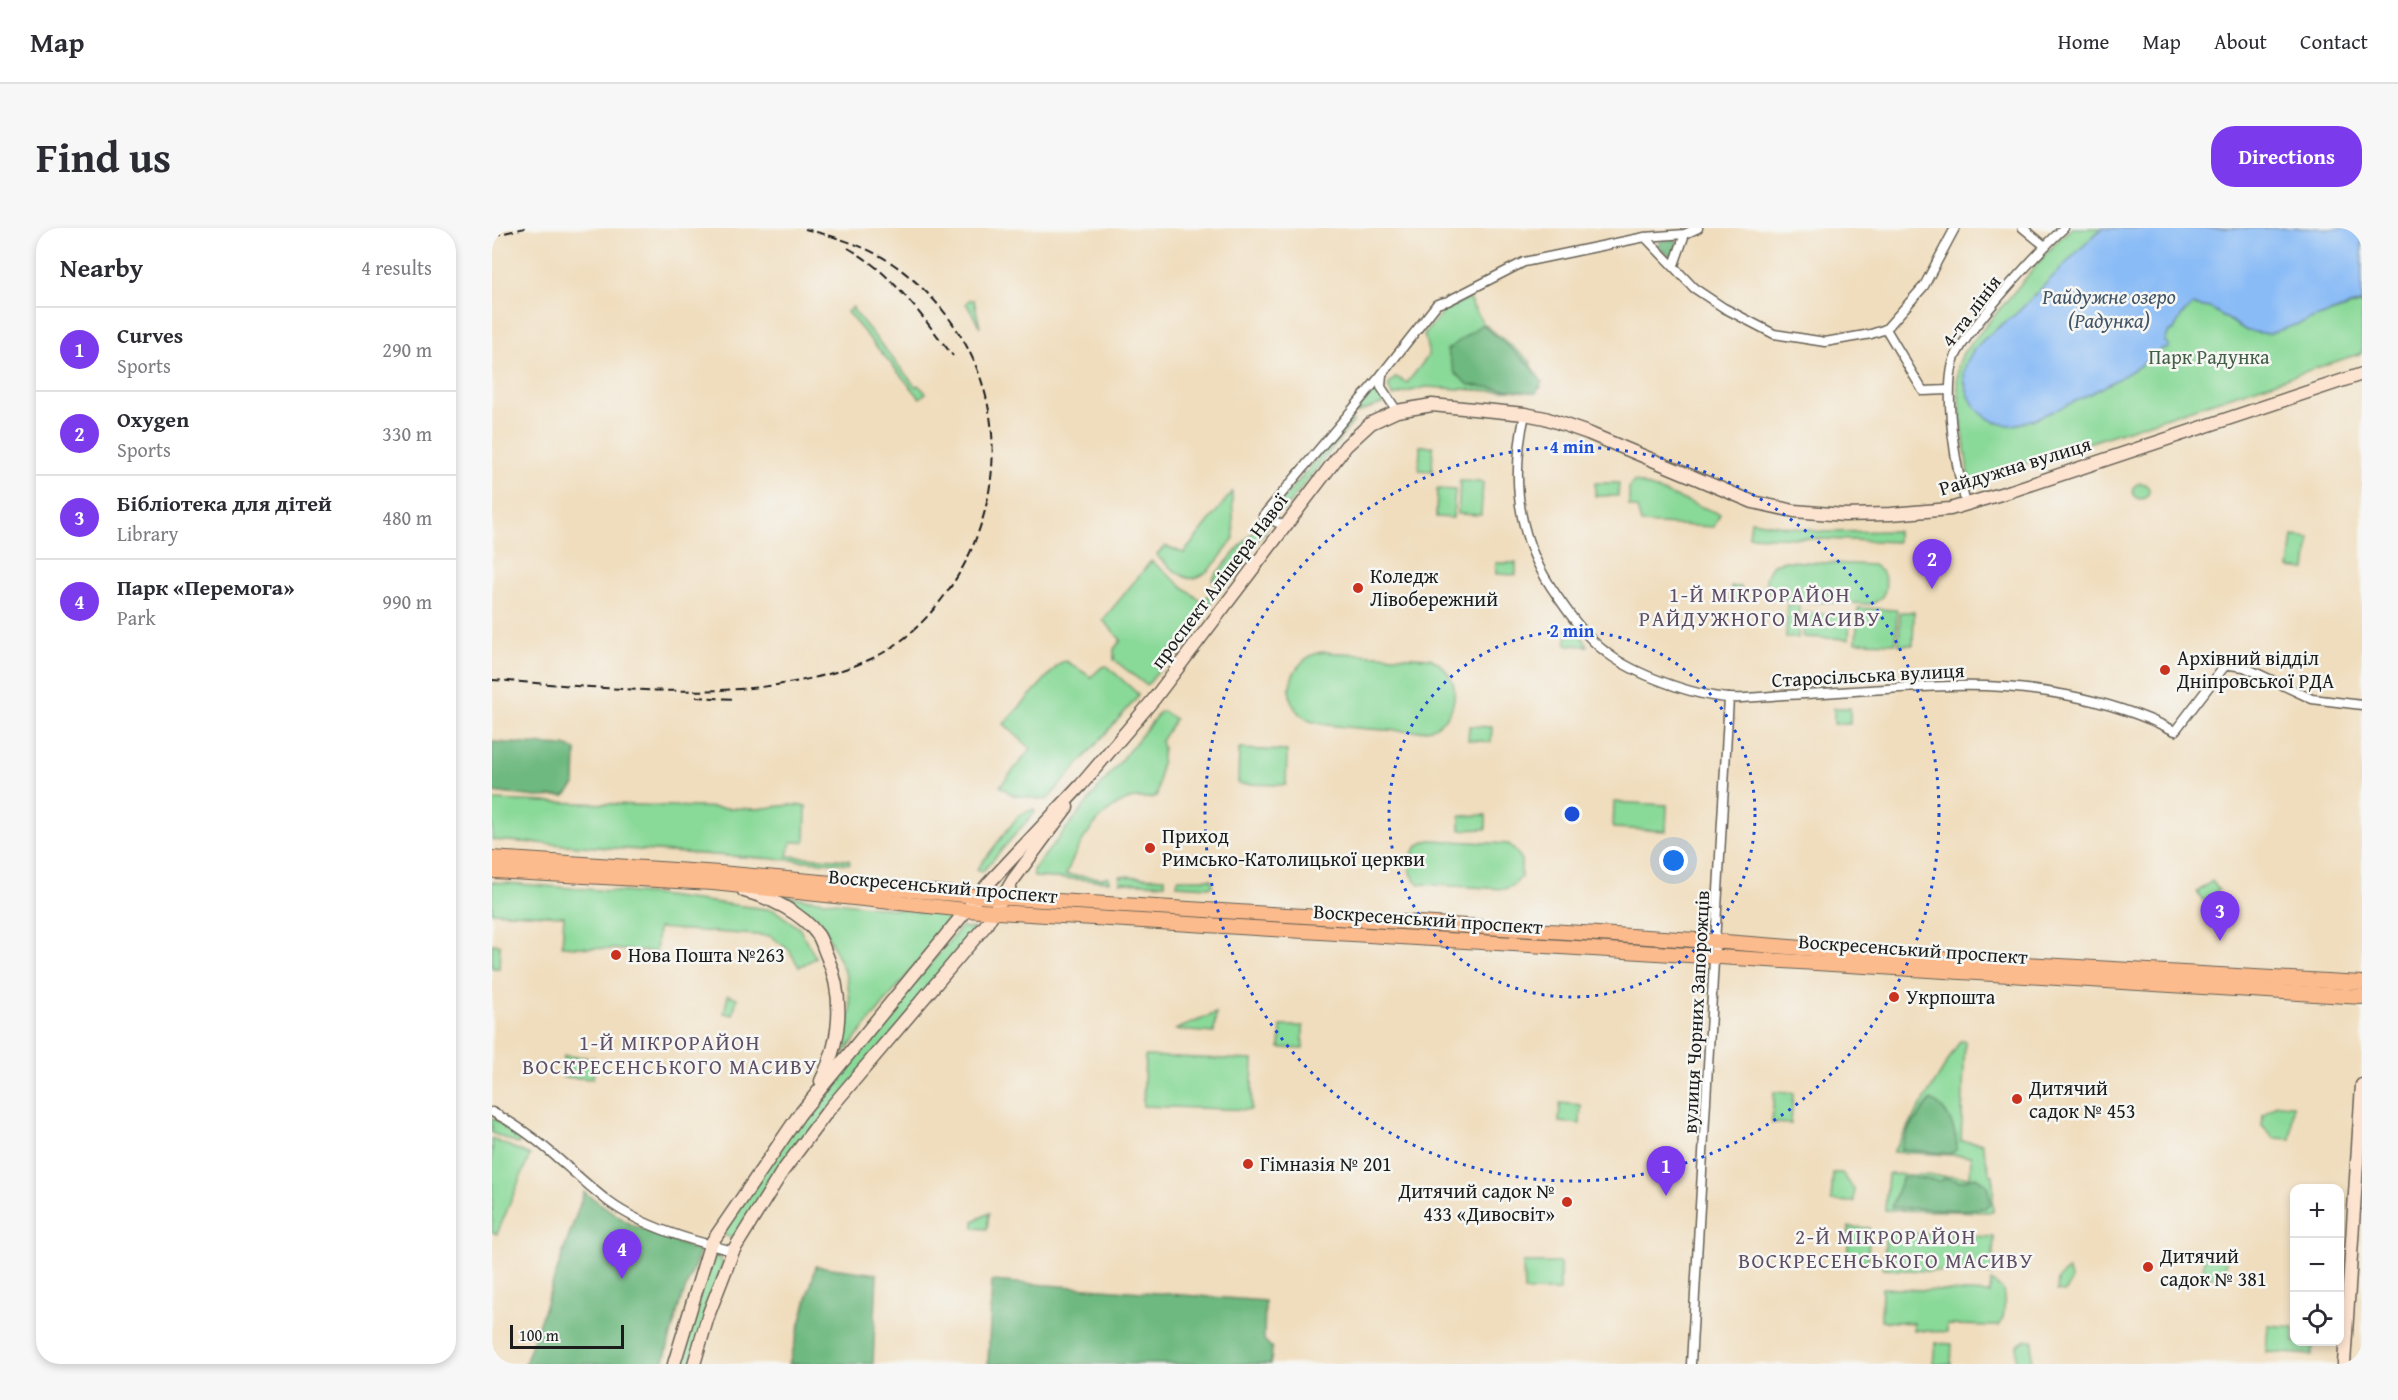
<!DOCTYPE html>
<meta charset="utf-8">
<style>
body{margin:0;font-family:"Gentium Book Plus",serif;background:#f7f7f7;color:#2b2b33}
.controls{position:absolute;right:18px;bottom:18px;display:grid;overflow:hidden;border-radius:12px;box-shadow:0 3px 9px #0003}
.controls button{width:54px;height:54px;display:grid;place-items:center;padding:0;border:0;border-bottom:2px solid #e1e1e2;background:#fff;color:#2b2b33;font:30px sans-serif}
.scale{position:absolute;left:18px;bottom:15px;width:114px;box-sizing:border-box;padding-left:6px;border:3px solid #1c1c1c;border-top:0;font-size:16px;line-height:21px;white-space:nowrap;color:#1c1c1c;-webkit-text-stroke:4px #f6f6f2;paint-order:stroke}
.you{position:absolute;left:1182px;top:633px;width:21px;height:21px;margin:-15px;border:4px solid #fff;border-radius:50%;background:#1a73e8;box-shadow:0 0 0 9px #1a73e833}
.badge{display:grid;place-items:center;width:39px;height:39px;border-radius:50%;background:#7c3aed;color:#fff;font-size:20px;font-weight:700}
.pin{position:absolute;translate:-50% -50px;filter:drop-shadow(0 2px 3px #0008)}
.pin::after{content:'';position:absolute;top:32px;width:21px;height:18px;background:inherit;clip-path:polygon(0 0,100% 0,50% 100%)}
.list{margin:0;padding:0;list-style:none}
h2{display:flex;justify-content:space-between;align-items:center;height:78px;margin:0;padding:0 24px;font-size:26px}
h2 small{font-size:20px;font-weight:400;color:#7c7c81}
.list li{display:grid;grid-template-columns:39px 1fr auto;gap:18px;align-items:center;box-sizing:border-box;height:84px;padding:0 24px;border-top:2px solid #e1e1e2}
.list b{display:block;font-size:22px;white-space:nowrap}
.list p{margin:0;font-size:20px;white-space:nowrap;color:#7c7c81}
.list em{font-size:20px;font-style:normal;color:#7c7c81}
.icon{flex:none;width:33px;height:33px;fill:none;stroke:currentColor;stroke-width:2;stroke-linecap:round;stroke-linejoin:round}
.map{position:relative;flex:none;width:1870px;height:1136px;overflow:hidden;border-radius:24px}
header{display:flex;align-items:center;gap:36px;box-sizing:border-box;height:84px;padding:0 30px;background:#fff;border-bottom:2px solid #e1e1e2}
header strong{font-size:28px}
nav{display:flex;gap:33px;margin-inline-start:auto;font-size:21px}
.intro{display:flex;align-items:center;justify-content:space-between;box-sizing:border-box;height:144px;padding:0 36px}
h1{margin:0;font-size:42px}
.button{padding:15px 27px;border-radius:24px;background:#7c3aed;color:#fff;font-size:21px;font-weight:700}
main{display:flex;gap:36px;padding:0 36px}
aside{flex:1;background:#fff;border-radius:24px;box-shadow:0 3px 9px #0003}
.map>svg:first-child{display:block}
</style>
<header>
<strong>Map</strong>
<nav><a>Home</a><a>Map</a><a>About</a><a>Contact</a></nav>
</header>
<div class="intro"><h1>Find us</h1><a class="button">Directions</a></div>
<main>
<aside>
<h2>Nearby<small>4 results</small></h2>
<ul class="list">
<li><span class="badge">1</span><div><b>Curves</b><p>Sports</p></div><em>290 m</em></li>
<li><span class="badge">2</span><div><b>Oxygen</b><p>Sports</p></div><em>330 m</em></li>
<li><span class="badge">3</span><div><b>Бібліотека для дітей</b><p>Library</p></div><em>480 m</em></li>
<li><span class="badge">4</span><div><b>Парк «Перемога»</b><p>Park</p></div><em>990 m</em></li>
</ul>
</aside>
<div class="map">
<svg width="1870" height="1136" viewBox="0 0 1870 1136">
<rect width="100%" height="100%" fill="#f6f6f2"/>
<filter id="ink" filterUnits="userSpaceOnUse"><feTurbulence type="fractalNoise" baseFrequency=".0167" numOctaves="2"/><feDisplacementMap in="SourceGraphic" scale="12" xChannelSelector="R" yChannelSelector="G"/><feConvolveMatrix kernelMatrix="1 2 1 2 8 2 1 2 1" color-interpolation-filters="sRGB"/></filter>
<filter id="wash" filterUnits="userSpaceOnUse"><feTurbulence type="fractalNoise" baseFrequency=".008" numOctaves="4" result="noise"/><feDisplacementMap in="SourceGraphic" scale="24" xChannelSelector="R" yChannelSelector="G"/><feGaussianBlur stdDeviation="1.35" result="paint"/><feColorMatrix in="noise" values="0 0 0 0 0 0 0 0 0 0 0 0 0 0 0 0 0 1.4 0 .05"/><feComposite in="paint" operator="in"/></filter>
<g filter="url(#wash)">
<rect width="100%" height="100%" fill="#f0ddbd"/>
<g fill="#89d998" stroke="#527a5a" stroke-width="1.5">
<path d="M1580,0h30l-85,85 -30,24 124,45 46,-27 12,-24 5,-1 7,-14 12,-11 17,3 37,23 74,-15 41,-13v50l-393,129 -12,-100 1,-16 5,-13 93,-111z"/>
<path d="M976,70l15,25 47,38 11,27 -47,3 -68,-4 -34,9 -4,-10 8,-9 11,6 22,-28 -5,-21 19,-22z"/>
<path d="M477,72h5l6,27 -14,-24z"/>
<path d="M361,79l1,4 62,76 2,-2 8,8 -6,5 -73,-86z"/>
<path d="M884,161l8,14 -30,11z"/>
<path d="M859,191l2,3 -69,88h-4l-1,-6z"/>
<path d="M928,218h13l-1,25 -13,-1z"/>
<path d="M968,253l23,1 -2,33 -23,-1z"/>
<path d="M1142,253l86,33 -6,13 -73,-4 -4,-15 -8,-2v-18z"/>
<path d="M1103,255h24l-1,13h-23z"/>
<circle cx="1649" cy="263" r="8"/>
<path d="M945,261l18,1 -2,28 -17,-1z"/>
<path d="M740,264l2,47c-10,12 -30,47 -49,38 -10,-4 -19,-13 -27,-20l-1,-3 8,-8 19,7z"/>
<path d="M770,293h4l2,6 -118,155 -4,3 -32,-25v-11l7,-9 -18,-20 48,-59 51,41 14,-14 -4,-9z"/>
<path d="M1259,293l71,11 75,-1v11l-148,-6z"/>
<path d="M1801,308l17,2 -4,32 -17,-2z"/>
<path d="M1293,333l88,4 10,8c6,13 2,27 -13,31l-91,-4 -11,-8 -2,-15 7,-13z"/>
<path d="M1004,335h20v12l-20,-1z"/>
<path d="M1239,359h10l-2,14h-9z"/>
<path d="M1295,377l12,1 -1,32h-12z"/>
<path d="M1366,380l39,2 -1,33 -40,-1z"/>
<path d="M1408,384h14l-1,33h-14z"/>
<path d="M1312,385l46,2 -1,24 -46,-2z"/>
<path d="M1075,402h11l10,16 -22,-1z"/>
<path d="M830,424l108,6c15,8 27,22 24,40 -1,14 -11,26 -24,31 -13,5 -109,-2 -122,-9 -33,-18 -17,-63 14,-68z"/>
<path d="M574,433l25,16 11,-10 5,-1 31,28 -2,5 -89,101 -34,-5 -13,-9 31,-37 -27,-25 56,-61z"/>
<rect x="1342" y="480" width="16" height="16"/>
<path d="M671,483l12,8 -14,22 2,7 -6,48c-8,5 -18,0 -27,3 -32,11 -53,46 -64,76l37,3 5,-2 1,5 -75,-4 -1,-7 127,-158z"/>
<path d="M977,498l23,1 -1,15 -23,-2z"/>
<path d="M747,521l48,2 -1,34 -48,-1z"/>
<path d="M0,572l264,9 34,-4 16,1 -1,36h-14l-3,14 61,4 1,4 -358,-24z"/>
<path d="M1122,574l53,3 -1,26 -53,-3z"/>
<path d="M542,581l1,3 -53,60 -5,-3 42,-54z"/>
<path d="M994,587v14l-26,1v-14z"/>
<path d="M938,612l79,4 12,14v19l-7,8 -9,4 -86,-5c-17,-14 -9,-40 11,-44z"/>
<path d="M628,648l45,2v6l-45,-2z"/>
<path d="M686,651h33l2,6 -4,2 -32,-2z"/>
<path d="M1720,653l7,9 -16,11 -6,-9z"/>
<path d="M0,654l157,12 125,16 25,18 17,30 -17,9 -10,-17 -19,-14 -112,-8 -2,24 -94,-6 2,-30 -72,-4z"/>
<path d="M282,667l181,21 -116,143 12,-48 -4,-34 -22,-47 -28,-22z"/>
<path d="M469,699l14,2 -239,308 -5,1 -7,-3 1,-6 50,-78z"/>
<path d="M0,716l8,1 -1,23h-7z"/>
<path d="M236,767l9,3 -4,17 -9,-2z"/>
<path d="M724,785l-2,20 -39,-3z"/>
<path d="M789,798h22v23l-23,-1z"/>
<path d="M1468,813h5l-4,100 21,2 8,31 3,1v37l-108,-2 3,-36 82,3 1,-21 -78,-4z"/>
<path d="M72,828l31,2 -2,21 -31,-2z"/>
<path d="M653,828l108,4 -2,50 -108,-4z"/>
<path d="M1282,864l19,1 -2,31 -19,-1z"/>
<path d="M1068,875l21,2 -1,19 -21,-2z"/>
<path d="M1785,876l16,1 -2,34 -17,-1 -12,-12 1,-11z"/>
<path d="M0,890l30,17 -4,9 -26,-11z"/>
<path d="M0,911l38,16 -33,79 -5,-2z"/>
<path d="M1341,945h9l12,16v13l-23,-1z"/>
<path d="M497,985l-2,16 -13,-1v-7z"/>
<path d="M1357,999l20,1 -1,34 -21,-1z"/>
<path d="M1394,1004l108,5 -2,37 -109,-5z"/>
<path d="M1712,1024l22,1 -1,24h-22z"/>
<path d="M225,1028l6,6 -33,102h-13l19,-67 16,-39z"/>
<path d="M1031,1035h37v28h-36z"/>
<path d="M1576,1042c5,8 3,16 -4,22l-7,-1 1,-12z"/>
<path d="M1499,1053l12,9c2,12 3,26 -4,36l-52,-1v7l-33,-2v-7l-33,-2 1,-33 108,5z"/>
<path d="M1776,1097l26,2v15h19l-1,13 -46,-3z"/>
<path d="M1534,1112l7,1 -2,23h-15l1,-19z"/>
<path d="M1443,1115l17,1 -1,20h-18z"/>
</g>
<g fill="#6eb980" stroke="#456a4e" stroke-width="1.5">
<path d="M1184,11l2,3 -5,13 -4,1 -11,-10 1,-5z"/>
<path d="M990,96l48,41 12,17 -6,11 -67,-8 -14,-12 -8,-23z"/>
<path d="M0,514l73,4 11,4 -1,35 -10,11 -28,1 -45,-5z"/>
<path d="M1439,872c17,7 26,32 26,49l-7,5 -50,-5 9,-20z"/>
<path d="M1416,949l32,4 5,-3 15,3 16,-4 11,8 4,18 -6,5 -22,2 -72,-3 11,-29z"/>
<path d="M92,964l46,32 70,28 -21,54 -16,58h-138z"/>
<path d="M324,1038l61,8 -4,90h-84z"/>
<path d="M500,1053l273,20 -1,39 8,8 -1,16h-283z"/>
</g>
<path fill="#89bbf6" stroke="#526c89" stroke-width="1.5" d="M1610,0h260v74l-93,32 -22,-3 -37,-23 -17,-3 -12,11 -7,14 -5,1 -4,11 4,3 -2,4 -5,-1c-13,19 -131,79 -153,77 -18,-2 -32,-12 -39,-27 -4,-10 -8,-20 -5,-31 7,-25 35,-39 53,-55 28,-28 55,-57 84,-84z"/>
</g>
<g filter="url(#ink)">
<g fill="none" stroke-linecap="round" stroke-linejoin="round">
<g stroke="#666054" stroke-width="11">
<g id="street">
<path d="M1531,0l22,18"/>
<path d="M1153,9l49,51 30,20 50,26 51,8 46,-8 15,-5 38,-43 31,-58"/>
<path d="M1182,37l11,-31"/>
<path d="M1394,101l37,62 26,-1"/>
<path d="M905,183l-16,-24 1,-13 55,-70 11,-3 76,-39 121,-25 40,-3 13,-6"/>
<path d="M1033,186c-14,62 -9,120 26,173 16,24 33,49 56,66 27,21 87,43 122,45 18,1 37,-2 54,-3 56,-2 112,-8 168,-9 76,-2 156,11 224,45l49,-64 6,-2 14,2 68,32 50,6"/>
<path d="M1474,276c-10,-36 -22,-105 -13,-141 6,-26 88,-114 111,-135"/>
<path d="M793,298l-22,-10 119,-142"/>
<path d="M0,884c45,22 78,60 117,90 34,25 84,39 124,49"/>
<path d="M1199,1136l38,-666"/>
</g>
</g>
<g stroke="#666054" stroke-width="15">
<g id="secondary">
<path d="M252,663c25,6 58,22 74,44 4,6 6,15 9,21 18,43 14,84 -6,125"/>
<path d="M182,1136l36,-119 89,-130 188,-230 94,-100 73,-86 192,-253 25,-23 26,-12 35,-6 93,9 20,4 43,15 165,69 41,9 50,4 47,-1 59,-5 61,-18 351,-117"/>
<path d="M202,1136l15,-51 24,-62 49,-79 45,-60 159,-187 27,-45 54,-73"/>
<path d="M1852,1136l18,-279"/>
</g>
</g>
<g stroke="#666054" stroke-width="16">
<g id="primary">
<path d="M0,630l228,15 257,23 735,45 242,19 408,23"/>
<path d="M0,643l221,12 253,27 1396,87"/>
</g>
</g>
<use href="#street" stroke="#fff" stroke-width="8"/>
<use href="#secondary" stroke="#fde4d1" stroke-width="12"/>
<use href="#primary" stroke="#fbbb8d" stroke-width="14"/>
<g stroke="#1c1c1c" stroke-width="2" stroke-dasharray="9 4.5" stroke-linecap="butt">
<path d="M0,8l33,-8"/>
<path d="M356,20c45,25 74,69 105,108"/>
<path d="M0,452c121,7 264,29 379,-21 40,-18 75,-59 95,-98 53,-107 26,-227 -73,-297 -26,-18 -57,-27 -88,-35"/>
<path d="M204,469l39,2"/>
</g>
</g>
</g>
<g fill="none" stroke="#1d4ed8" stroke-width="3" stroke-dasharray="3 6">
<circle cx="1080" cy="586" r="183"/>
<circle cx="1080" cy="586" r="367"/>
</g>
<g fill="#c8321e" stroke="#f6f6f2" stroke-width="2">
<circle cx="866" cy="360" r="6"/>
<circle cx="1673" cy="442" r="6"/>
<circle cx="658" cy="620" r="6"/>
<circle cx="124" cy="727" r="6"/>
<circle cx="1402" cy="769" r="6"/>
<circle cx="1525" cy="871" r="6"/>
<circle cx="756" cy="936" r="6"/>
<circle cx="1075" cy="974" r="6"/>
<circle cx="1656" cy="1039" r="6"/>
</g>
<g text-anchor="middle" stroke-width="5" stroke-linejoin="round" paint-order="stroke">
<g font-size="20" fill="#1c1c1c" stroke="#f6f6f2">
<text transform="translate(1479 83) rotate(-53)" y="7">4-та лінія</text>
<text transform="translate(1523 238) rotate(-17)" y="7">Райдужна вулиця</text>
<text transform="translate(727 353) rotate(-53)" y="7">проспект Алішера Навої</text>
<text transform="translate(1376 447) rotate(-3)" y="7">Старосільська вулиця</text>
<text transform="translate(451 658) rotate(5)" y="7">Воскресенський проспект</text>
<text transform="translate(936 691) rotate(4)" y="7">Воскресенський проспект</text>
<text transform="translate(1421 721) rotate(4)" y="7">Воскресенський проспект</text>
<text transform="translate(1204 784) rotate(-87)" y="7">вулиця Чорних Запорожців</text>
</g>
<g font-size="20" fill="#425e47" stroke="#f6f6f2">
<text x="1717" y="136">Парк Радунка</text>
</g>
<g font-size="20" fill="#1c1c1c" stroke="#f6f6f2" text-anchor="start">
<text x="878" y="355">Коледж<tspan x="878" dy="23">Лівобережний</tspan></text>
<text x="1685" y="437">Архівний відділ<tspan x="1685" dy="23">Дніпровської РДА</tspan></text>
<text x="670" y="615">Приход<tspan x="670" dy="23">Римсько-Католицької церкви</tspan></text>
<text x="136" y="734">Нова Пошта №263</text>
<text x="1414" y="776">Укрпошта</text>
<text x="1537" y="867">Дитячий<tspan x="1537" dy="23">садок № 453</tspan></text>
<text x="768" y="943">Гімназія № 201</text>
<text x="1063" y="970" text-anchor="end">Дитячий садок №<tspan x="1063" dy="23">433 «Дивосвіт»</tspan></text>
<text x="1668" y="1035">Дитячий<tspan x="1668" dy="23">садок № 381</tspan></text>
</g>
<g font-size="21" font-style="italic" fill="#425468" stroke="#f6f6f2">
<text x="1617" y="76">Райдужне озеро<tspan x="1617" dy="24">(Радунка)</tspan></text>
</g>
<g font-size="21" letter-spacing="1.5" fill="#5e4d64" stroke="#f6f6f2">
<text x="1268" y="374">1-Й МІКРОРАЙОН<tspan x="1268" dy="24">РАЙДУЖНОГО МАСИВУ</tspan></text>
<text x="178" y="822">1-Й МІКРОРАЙОН<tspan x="178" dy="24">ВОСКРЕСЕНСЬКОГО МАСИВУ</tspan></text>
<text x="1394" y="1016">2-Й МІКРОРАЙОН<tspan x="1394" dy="24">ВОСКРЕСЕНСЬКОГО МАСИВУ</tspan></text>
</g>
</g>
<circle cx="1080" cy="586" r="9" fill="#1d4ed8" stroke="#f6f6f2" stroke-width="3"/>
<g font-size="18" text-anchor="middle" font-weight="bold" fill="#1d4ed8" stroke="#f6f6f2" stroke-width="5" stroke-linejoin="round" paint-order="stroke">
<text x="1080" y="225">4 min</text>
<text x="1080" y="409">2 min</text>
</g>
</svg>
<div class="controls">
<button>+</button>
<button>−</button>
<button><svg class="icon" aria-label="locate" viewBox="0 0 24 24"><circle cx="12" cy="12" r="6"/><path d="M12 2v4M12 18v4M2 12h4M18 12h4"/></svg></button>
</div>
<div class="scale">100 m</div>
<div class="you"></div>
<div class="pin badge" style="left:1174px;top:968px">1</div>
<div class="pin badge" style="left:1440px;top:361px">2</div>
<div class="pin badge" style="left:1728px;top:713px">3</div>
<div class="pin badge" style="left:130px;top:1051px">4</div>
</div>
</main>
